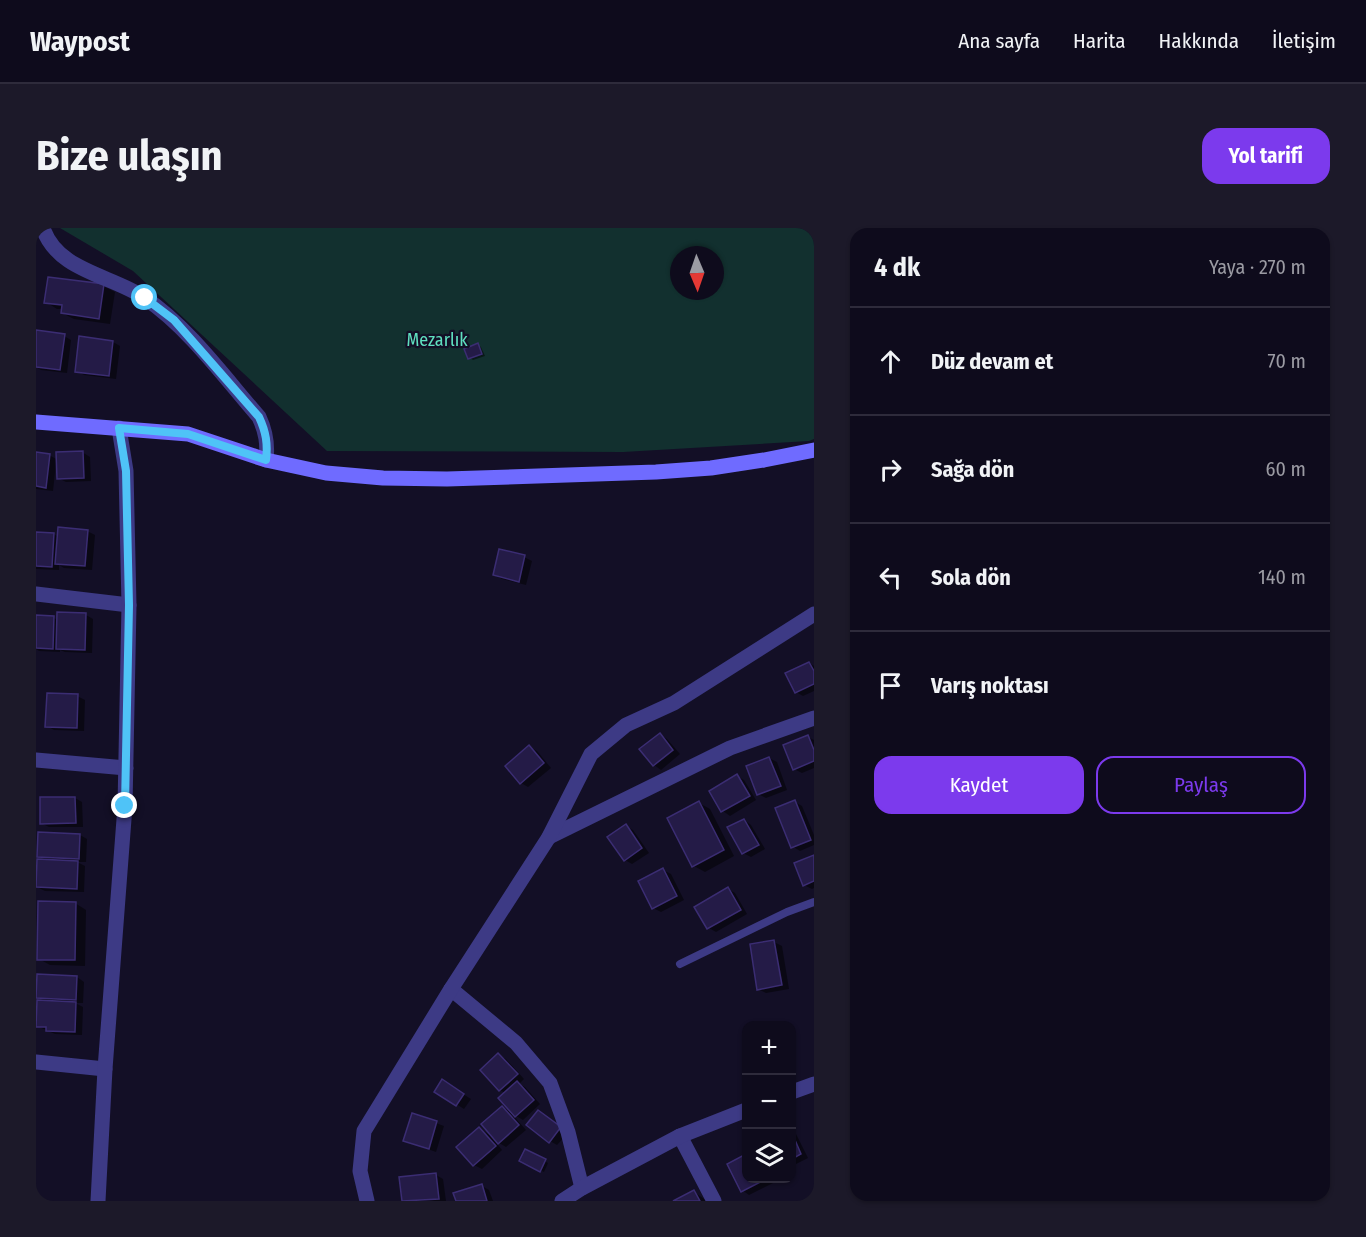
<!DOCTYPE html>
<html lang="tr">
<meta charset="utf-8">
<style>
body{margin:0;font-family:"Fira Sans Condensed",sans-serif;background:#1c1929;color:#f1f3f6}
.controls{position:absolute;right:18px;bottom:18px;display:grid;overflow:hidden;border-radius:12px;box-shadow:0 2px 4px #0004}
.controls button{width:54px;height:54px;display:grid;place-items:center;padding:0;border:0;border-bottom:2px solid #2e2b3b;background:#0e0b1c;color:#f1f3f6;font:30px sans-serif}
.compass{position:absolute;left:634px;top:18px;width:54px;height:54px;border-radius:50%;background:#0e0b1c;box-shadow:0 2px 4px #0004;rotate:178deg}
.stop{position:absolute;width:18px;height:18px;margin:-14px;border:4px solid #4fc3f7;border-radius:50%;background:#fff}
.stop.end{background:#4fc3f7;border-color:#fff;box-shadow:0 2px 6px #0008}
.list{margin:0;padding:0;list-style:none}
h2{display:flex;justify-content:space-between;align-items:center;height:78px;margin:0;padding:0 24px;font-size:26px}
h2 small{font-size:20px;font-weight:400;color:#9b9ba3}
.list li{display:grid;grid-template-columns:39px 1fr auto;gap:18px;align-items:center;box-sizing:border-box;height:108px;padding:0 24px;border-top:2px solid #2e2b3b}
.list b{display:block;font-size:22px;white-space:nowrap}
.list em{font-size:20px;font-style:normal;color:#9b9ba3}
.actions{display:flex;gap:12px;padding:18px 24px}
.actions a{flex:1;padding:14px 0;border:2px solid #7c3aed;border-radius:18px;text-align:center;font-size:21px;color:#7c3aed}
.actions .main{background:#7c3aed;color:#fff}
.icon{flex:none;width:33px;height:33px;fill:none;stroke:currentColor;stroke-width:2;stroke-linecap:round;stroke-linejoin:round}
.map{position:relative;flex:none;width:778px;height:973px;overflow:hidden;border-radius:18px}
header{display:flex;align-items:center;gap:36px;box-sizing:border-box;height:84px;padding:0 30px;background:#0e0b1c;border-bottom:2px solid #2e2b3b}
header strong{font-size:28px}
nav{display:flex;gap:33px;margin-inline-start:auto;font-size:21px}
.intro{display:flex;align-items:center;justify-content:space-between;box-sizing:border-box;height:144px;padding:0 36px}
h1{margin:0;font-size:42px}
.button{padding:15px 27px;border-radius:18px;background:#7c3aed;color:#fff;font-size:21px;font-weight:700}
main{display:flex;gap:36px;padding:0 36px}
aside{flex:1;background:#0e0b1c;border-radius:18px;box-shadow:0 2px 4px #0004}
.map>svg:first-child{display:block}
</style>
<header>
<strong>Waypost</strong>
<nav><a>Ana sayfa</a><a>Harita</a><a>Hakkında</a><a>İletişim</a></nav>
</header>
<div class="intro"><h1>Bize ulaşın</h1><a class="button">Yol tarifi</a></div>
<main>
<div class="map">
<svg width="778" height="973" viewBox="0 0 778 973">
<rect width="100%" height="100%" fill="#130f26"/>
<path fill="#12302f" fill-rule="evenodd" d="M24,0h754v211l-5,2 -186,11 -296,-1 -194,-180zM643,27h36v36h-36z"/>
<g fill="#0007">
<path d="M67,58l12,6 -5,32 -36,-5 -12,-6 1,-4h-6l-11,-7z"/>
<path d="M28,108l7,4 -4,33 -26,-3 -5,-3v-22z"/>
<path d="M45,110l32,4 7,4 -4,33 -32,-4 -7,-4z"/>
<path d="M442,117l3,2 4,9 -12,4 -3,-2z"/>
<path d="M46,224l8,5 1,24 -25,1 -8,-4v-15h-2l-3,28 -17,-2v-35l13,1 9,5z"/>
<path d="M51,303l8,4 -3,35 -28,-2 -5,-3v5l-23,-1v-36l18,1 4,3z"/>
<path d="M488,329l8,4 -6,24 -24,-6 -8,-4z"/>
<path d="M50,387l7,4 -1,34 -27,-1 -5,-2v2l-21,-1 -3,-2v-32l18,1 4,2z"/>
<path d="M773,435l5,3v25l-11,5 -7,-4z"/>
<path d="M41,468l8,4 -1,31 -30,-1 -7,-4z"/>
<path d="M624,506l7,5 13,15 -19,16 -7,-5z"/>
<path d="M772,509l6,3v28l-12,5 -8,-4z"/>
<path d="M493,519l8,4 14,17 -23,19 -7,-4z"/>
<path d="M733,530l8,4 10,28 -21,8 -8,-4z"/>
<path d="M701,548l7,4 12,20 -26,16 -7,-5 -12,-20z"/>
<path d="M39,570l7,4 1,25h-34l-8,-4z"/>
<path d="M759,574l7,4 12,29v10l-14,6 -8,-5z"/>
<path d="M663,575l11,6 24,47 -29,16 -11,-6z"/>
<path d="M708,592l7,5 14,24 -14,8 -8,-4z"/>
<path d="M590,598l7,4 16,23 -17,11 -7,-4z"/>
<path d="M44,607l7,4 -1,23h-9l8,4 -1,26 -39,-1 -8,-4 10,-26 -8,-5z"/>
<path d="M778,629v31l-2,1 -8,-4z"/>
<path d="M627,642l8,4 13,26 -23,12 -8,-4z"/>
<path d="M692,661l7,4 12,21 -31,18 -7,-4z"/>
<path d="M39,675l11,7 -1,56 -35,-1 -11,-6z"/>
<path d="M738,714l8,4 7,43 -23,4 -8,-4z"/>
<path d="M41,749l7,5 -1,21h-8l8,4 -1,28 -27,-1 -18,-8 9,-24 -8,-5z"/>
<path d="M462,827l8,4 18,20 -5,5 6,3 15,17 -17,16 -12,-7 15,17 -20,17 -12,-7 8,10 -20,19 -8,-4 5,-36 14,8 9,-30 12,7 -9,-21 -5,-3 -18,-20z"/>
<path d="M406,853l29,18 -7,10 -28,-18z"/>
<path d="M503,884l29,21 -11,12 -7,-4z"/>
<path d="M377,887l31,11 -8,26 -31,-11z"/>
<path d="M756,902l3,2 13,26 -16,8z"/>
<path d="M490,923l22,12 -4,9 -23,-11z"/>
<path d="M710,928v22h24l3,5 -24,12 -7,-5 -13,-26z"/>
<path d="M400,947l7,4 3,22h-43l-2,-23z"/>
<path d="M446,958l7,4 4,11h-36z"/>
<path d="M658,964l13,9h-30z"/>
</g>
<g fill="#241b47" stroke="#3b2d73" stroke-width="1.5">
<path d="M12,49l56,7 -5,35 -38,-6 1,-8 -18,-2z"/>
<path d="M0,102l29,4 -5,36 -24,-3z"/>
<path d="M43,108l34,5 -4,35 -34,-4z"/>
<path d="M442,115l4,11 -14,5 -4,-10z"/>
<path d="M47,223l1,27 -27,1 -1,-27z"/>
<path d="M0,224l14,2 -4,34 -10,-2z"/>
<path d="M22,299l30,3 -3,36 -30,-2z"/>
<path d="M0,304l18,1 -2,34 -16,-1z"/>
<path d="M463,321l26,6 -6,27 -26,-7z"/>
<path d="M21,384l29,1 -1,37 -29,-1z"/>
<path d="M0,387l18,1 -1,33 -17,-1z"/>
<path d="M773,434l5,9v13l-19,9 -10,-20z"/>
<path d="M11,465l31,1 -1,34 -32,-1z"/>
<path d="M624,505l13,17 -20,16 -14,-17z"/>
<path d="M772,507l6,15v11l-21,9 -10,-25z"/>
<path d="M493,517l15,18 -24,21 -15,-18z"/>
<path d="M733,529l12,29 -24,9 -11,-29z"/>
<path d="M701,546l13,22 -29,16 -12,-21z"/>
<path d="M4,569h35l1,26 -36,1z"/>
<path d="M759,572l16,40 -20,8 -16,-40z"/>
<path d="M663,573l25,49 -32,17 -25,-49z"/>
<path d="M708,591l15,26 -17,9 -15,-27z"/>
<path d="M590,596l16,24 -18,13 -17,-24z"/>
<path d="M2,604l42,2 -1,25 -42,-2z"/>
<path d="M778,627v26l-11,5 -9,-23z"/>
<path d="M1,631l41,2 -1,28 -41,-2z"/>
<path d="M627,640l14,28 -25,13 -14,-28z"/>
<path d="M692,659l13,23 -34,19 -13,-22z"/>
<path d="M2,673l38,1 -1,58h-38z"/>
<path d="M738,712l8,45 -25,5 -7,-46z"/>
<path d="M1,746l40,2 -1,24 -40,-2z"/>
<path d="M1,772l39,2 -1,30 -29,-1v-4h-10z"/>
<path d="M462,825l20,21 -19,17 -19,-21z"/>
<path d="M406,851l22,15 -8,12 -22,-14z"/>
<path d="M481,853l17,19 -19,17 -17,-19z"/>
<path d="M466,878l17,19 -21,19 -17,-20z"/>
<path d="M502,882l23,17 -12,16 -23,-18z"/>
<path d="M376,885l25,8 -8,28 -26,-8z"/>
<path d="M443,899l17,19 -23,20 -17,-19z"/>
<path d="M756,905l9,21 -9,5z"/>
<path d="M489,921l21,10 -6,13 -21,-11z"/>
<path d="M710,926v24l20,1 -25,13 -14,-28z"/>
<path d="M400,945l3,26 -37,2 -3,-24z"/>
<path d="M446,956l5,17h-31l-3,-8z"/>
<path d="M658,962l6,11h-27z"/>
</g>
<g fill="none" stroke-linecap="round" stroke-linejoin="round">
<path stroke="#3d3a85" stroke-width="8" d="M644,736l107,-52 27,-10"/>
<g stroke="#3d3a85" stroke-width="15">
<path d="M7,0c14,43 68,47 102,70 43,29 80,80 114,119 7,15 9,27 7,43"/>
<path d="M0,366l93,11"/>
<path d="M0,532l90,8"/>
<path d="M513,609l181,-89 84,-30"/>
<path d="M415,761l65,54 34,40 18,49 14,56"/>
<path d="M0,834l69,7"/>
<path d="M756,864l22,-8"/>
<path d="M644,908l34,65"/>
<path d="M62,973l7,-132 20,-263 4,-201 -3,-134 -7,-43"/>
<path d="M331,973l-7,-30 4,-40 87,-142 98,-152 42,-83 35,-29 48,-22 140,-89"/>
<path d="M526,973l20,-13 98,-52 66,-26"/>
</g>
<path stroke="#6f6bff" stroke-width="15" d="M0,194l152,12 78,26 60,13 57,5 64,1 209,-7 55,-4 53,-8 50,-10"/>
</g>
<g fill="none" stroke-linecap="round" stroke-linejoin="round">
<path stroke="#4fc3f7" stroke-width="8" d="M89,578l4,-201 -3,-134 -7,-43 69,6 78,26c2,-16 0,-28 -7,-43l-85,-97 -29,-22"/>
</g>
<g text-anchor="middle" stroke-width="4.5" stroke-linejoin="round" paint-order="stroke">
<g font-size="18" fill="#5fe0c0" stroke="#130f26">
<text x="401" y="118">Mezarlık</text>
</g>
</g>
</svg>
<div class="controls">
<button>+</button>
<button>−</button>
<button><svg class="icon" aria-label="layers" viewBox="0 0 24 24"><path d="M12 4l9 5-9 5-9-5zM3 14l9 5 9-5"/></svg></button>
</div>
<svg class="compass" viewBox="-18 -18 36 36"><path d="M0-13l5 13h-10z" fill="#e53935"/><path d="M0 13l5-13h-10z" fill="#9b9ba3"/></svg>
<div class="stop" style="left:109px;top:70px"></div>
<div class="stop end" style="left:89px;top:578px"></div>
</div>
<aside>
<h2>4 dk<small>Yaya · 270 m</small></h2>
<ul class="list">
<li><svg class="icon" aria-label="ahead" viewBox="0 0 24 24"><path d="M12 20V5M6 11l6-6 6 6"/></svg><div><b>Düz devam et</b></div><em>70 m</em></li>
<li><svg class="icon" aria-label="right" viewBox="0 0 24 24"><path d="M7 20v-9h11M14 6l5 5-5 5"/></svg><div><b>Sağa dön</b></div><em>60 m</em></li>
<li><svg class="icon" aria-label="left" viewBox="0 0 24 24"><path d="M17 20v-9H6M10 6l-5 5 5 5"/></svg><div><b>Sola dön</b></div><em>140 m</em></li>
<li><svg class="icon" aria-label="arrive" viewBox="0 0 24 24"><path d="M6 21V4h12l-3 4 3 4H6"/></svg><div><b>Varış noktası</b></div></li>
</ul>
<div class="actions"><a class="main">Kaydet</a><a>Paylaş</a></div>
</aside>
</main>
